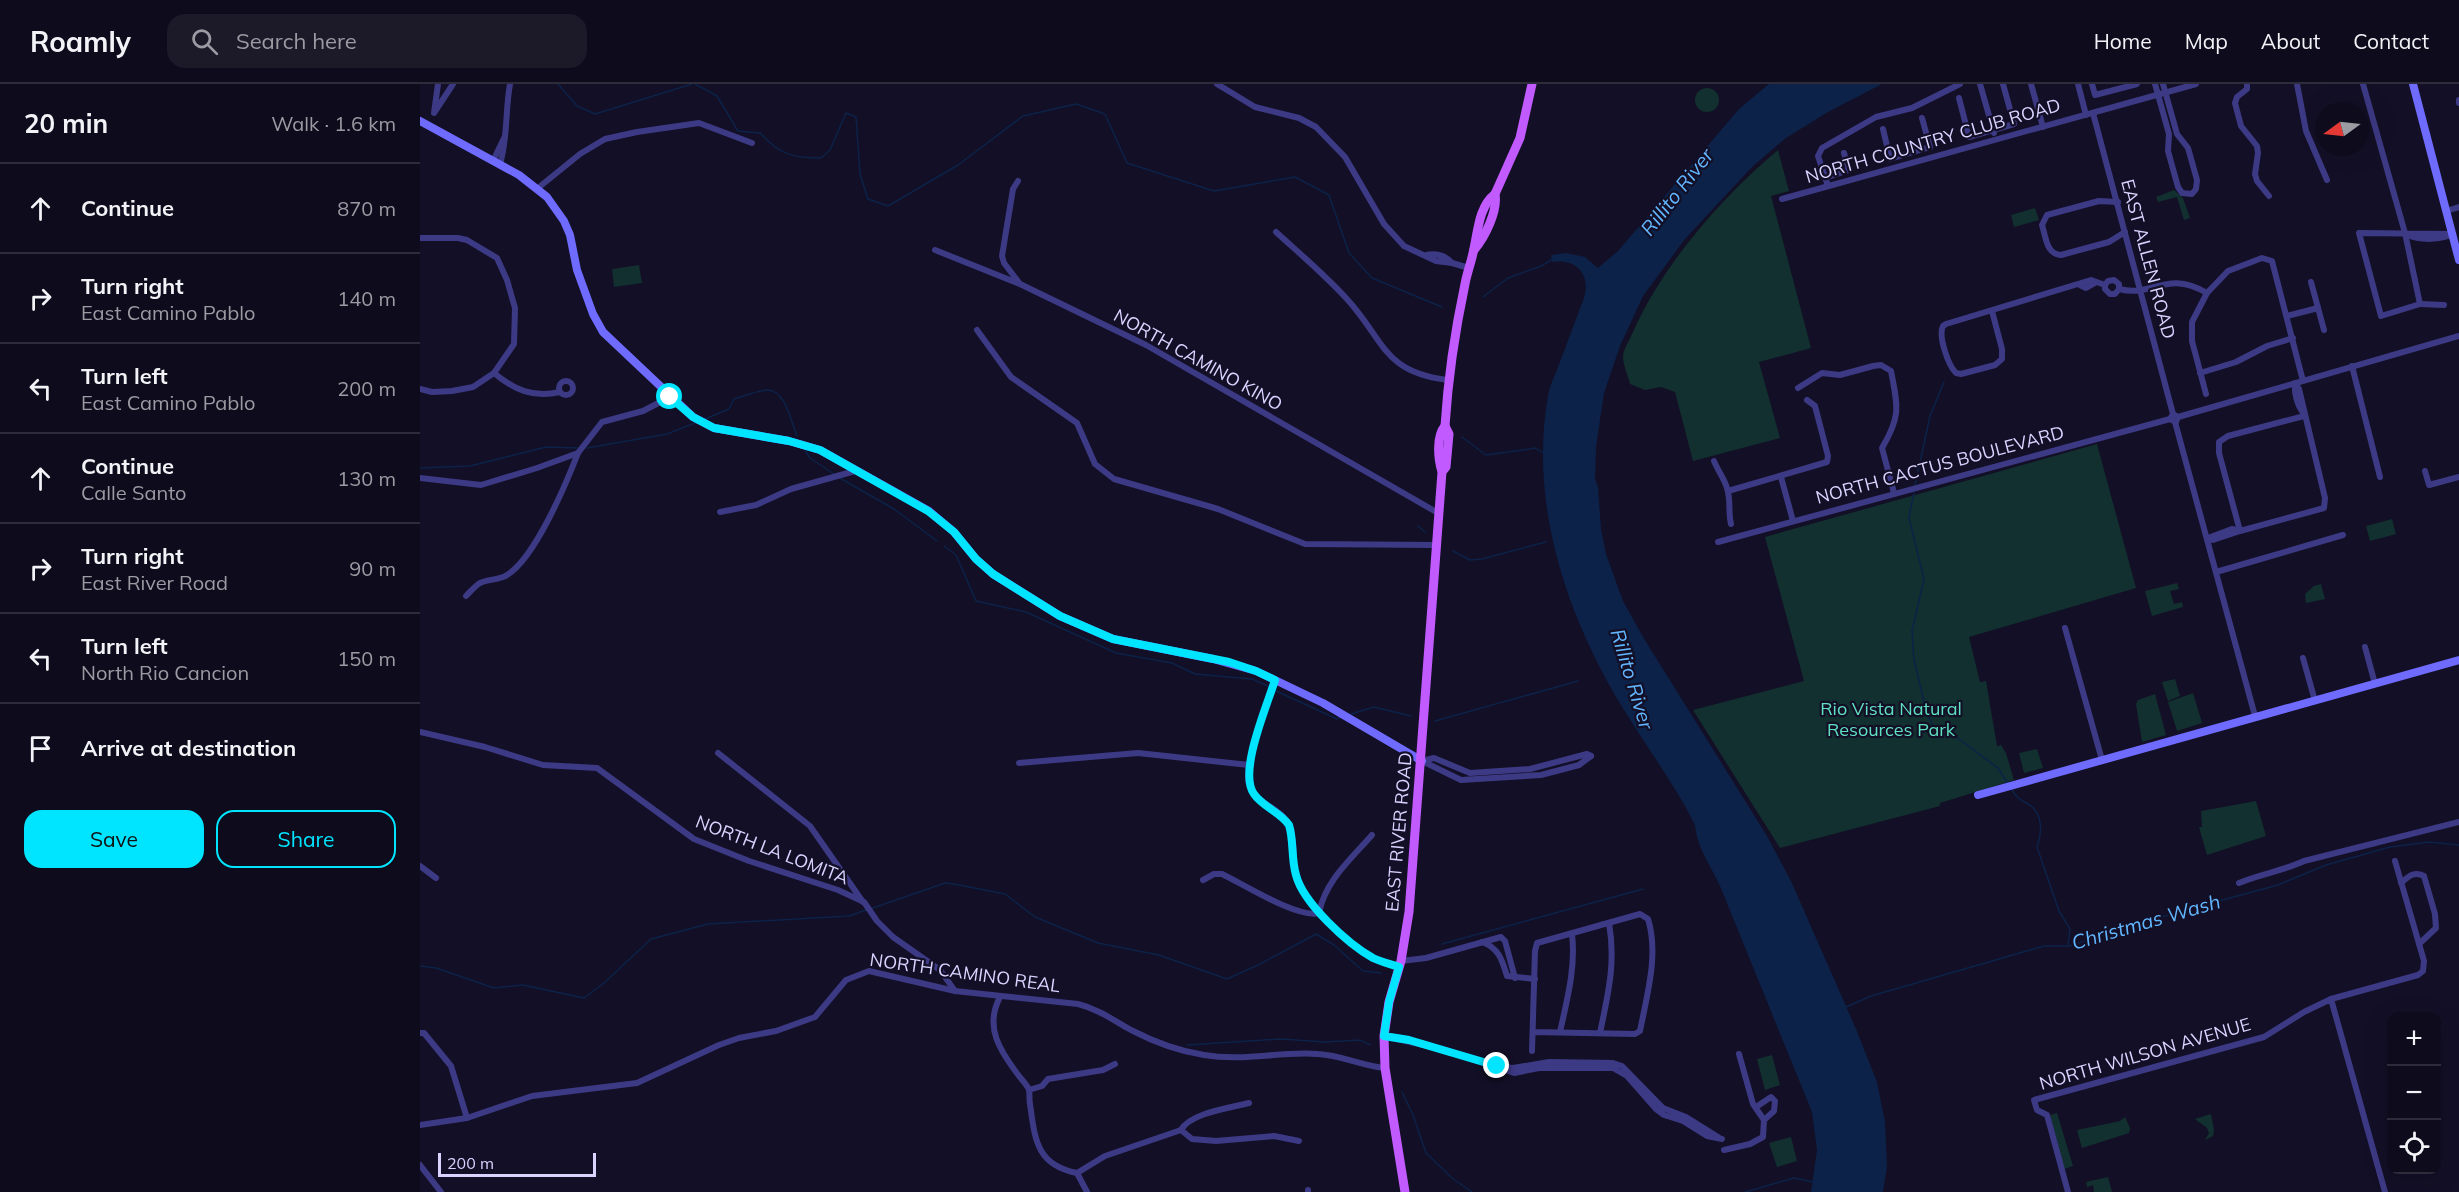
<!DOCTYPE html>
<meta charset="utf-8">
<style>
body{margin:0;font-family:Mulish,sans-serif;background:#1c1929;color:#f1f3f6}
.controls{position:absolute;right:18px;bottom:18px;display:grid;overflow:hidden;border-radius:12px;box-shadow:0 6px 24px #0002}
.controls button{width:54px;height:54px;display:grid;place-items:center;padding:0;border:0;border-bottom:2px solid #2e2b3b;background:#0e0b1c;color:#f1f3f6;font:30px sans-serif}
.compass{position:absolute;left:1895px;top:18px;width:54px;height:54px;border-radius:50%;background:#0e0b1c;box-shadow:0 6px 24px #0002;rotate:255deg}
.scale{position:absolute;left:18px;bottom:15px;width:158px;box-sizing:border-box;padding-left:6px;border:3px solid #d9d4ff;border-top:0;font-size:16px;line-height:21px;white-space:nowrap;color:#d9d4ff;-webkit-text-stroke:4px #130f26;paint-order:stroke}
.stop{position:absolute;width:18px;height:18px;margin:-14px;border:4px solid #00e5ff;border-radius:50%;background:#fff}
.stop.end{background:#00e5ff;border-color:#fff;box-shadow:0 2px 6px #0008}
.list{margin:0;padding:0;list-style:none}
h2{display:flex;justify-content:space-between;align-items:center;height:78px;margin:0;padding:0 24px;font-size:26px}
h2 small{font-size:20px;font-weight:400;color:#9b9ba3}
.list li{display:grid;grid-template-columns:39px 1fr auto;gap:18px;align-items:center;box-sizing:border-box;height:90px;padding:0 24px;border-top:2px solid #2e2b3b}
.list b{display:block;font-size:22px;white-space:nowrap}
.list p{margin:0;font-size:20px;white-space:nowrap;color:#9b9ba3}
.list em{font-size:20px;font-style:normal;color:#9b9ba3}
.actions{display:flex;gap:12px;padding:18px 24px}
.actions a{flex:1;padding:14px 0;border:2px solid #00e5ff;border-radius:18px;text-align:center;font-size:21px;color:#00e5ff}
.actions .main{background:#00e5ff;color:#111}
.icon{flex:none;width:33px;height:33px;fill:none;stroke:currentColor;stroke-width:2;stroke-linecap:round;stroke-linejoin:round}
.map{position:relative;flex:none;width:2039px;height:1108px;overflow:hidden}
header{display:flex;align-items:center;gap:36px;box-sizing:border-box;height:84px;padding:0 30px;background:#0e0b1c;border-bottom:2px solid #2e2b3b}
header strong{font-size:28px}
nav{display:flex;gap:33px;margin-inline-start:auto;font-size:21px}
.search{width:420px;height:54px;background:#1c1929;display:flex;align-items:center;gap:15px;box-sizing:border-box;padding:0 21px;border-radius:18px;color:#9b9ba3;font-size:22px}
main{display:flex}
aside{flex:1;background:#0e0b1c}
.map>svg:first-child{display:block}
</style>
<header>
<strong>Roamly</strong>
<div class="search"><svg class="icon" aria-label="search" viewBox="0 0 24 24"><circle cx="10" cy="10" r="6"/><path d="M15 15l6 6"/></svg>Search here</div>
<nav><a>Home</a><a>Map</a><a>About</a><a>Contact</a></nav>
</header>
<main>
<aside>
<h2>20 min<small>Walk · 1.6 km</small></h2>
<ul class="list">
<li><svg class="icon" aria-label="ahead" viewBox="0 0 24 24"><path d="M12 20V5M6 11l6-6 6 6"/></svg><div><b>Continue</b></div><em>870 m</em></li>
<li><svg class="icon" aria-label="right" viewBox="0 0 24 24"><path d="M7 20v-9h11M14 6l5 5-5 5"/></svg><div><b>Turn right</b><p>East Camino Pablo</p></div><em>140 m</em></li>
<li><svg class="icon" aria-label="left" viewBox="0 0 24 24"><path d="M17 20v-9H6M10 6l-5 5 5 5"/></svg><div><b>Turn left</b><p>East Camino Pablo</p></div><em>200 m</em></li>
<li><svg class="icon" aria-label="ahead" viewBox="0 0 24 24"><path d="M12 20V5M6 11l6-6 6 6"/></svg><div><b>Continue</b><p>Calle Santo</p></div><em>130 m</em></li>
<li><svg class="icon" aria-label="right" viewBox="0 0 24 24"><path d="M7 20v-9h11M14 6l5 5-5 5"/></svg><div><b>Turn right</b><p>East River Road</p></div><em>90 m</em></li>
<li><svg class="icon" aria-label="left" viewBox="0 0 24 24"><path d="M17 20v-9H6M10 6l-5 5 5 5"/></svg><div><b>Turn left</b><p>North Rio Cancion</p></div><em>150 m</em></li>
<li><svg class="icon" aria-label="arrive" viewBox="0 0 24 24"><path d="M6 21V4h12l-3 4 3 4H6"/></svg><div><b>Arrive at destination</b></div></li>
</ul>
<div class="actions"><a class="main">Save</a><a>Share</a></div>
</aside>
<div class="map">
<svg width="2039" height="1108" viewBox="0 0 2039 1108">
<rect width="100%" height="100%" fill="#130f26"/>
<g fill="#12302f">
<circle cx="1287" cy="16" r="12"/>
<path d="M1358,66l11,41 -18,5 40,152 -52,14 21,76 -87,23 -18,-69 -14,-5 -16,3 -15,-6c-2,-8 -7,-19 -7,-27 0,-7 7,-18 10,-25 30,-68 89,-135 145,-182z"/>
<path d="M1754,106l9,8 7,20 -6,2 -7,-23 -19,5 -2,-5z"/>
<path d="M1615,124l4,12 -25,7 -3,-12z"/>
<path d="M219,181l3,18 -28,4 -2,-18z"/>
<path d="M1677,360l39,144 -167,49 11,45 6,-1 11,65 4,-1 5,8 8,27 -74,23v3l-160,42 -87,-138 111,-29 -39,-144z"/>
<path d="M1972,435l4,15 -26,7 -4,-15z"/>
<path d="M1757,499l2,6 -9,2 4,13 8,-2 1,5 -31,9 -7,-25z"/>
<path d="M1901,500l4,15 -19,4 -1,-9 9,-8z"/>
<path d="M1755,595l5,17 -12,5 -6,-19z"/>
<path d="M1773,609l9,30 -25,8 -9,-29z"/>
<path d="M1735,610l11,41 -24,7 -6,-38 2,-4z"/>
<path d="M1617,665l6,19 -19,5 -5,-20z"/>
<path d="M1836,717l10,35 -59,19 -8,-28h3l-1,-16z"/>
<path d="M1352,971l8,30 -15,5 -8,-31z"/>
<path d="M1637,1029l16,53 -9,3 -14,-54z"/>
<path d="M1791,1030l3,16 -1,6 -8,4 4,-7 -2,-5 -12,-9z"/>
<path d="M1705,1033l5,11 -1,5 -47,15 -5,-18 43,-9z"/>
<path d="M1371,1053l6,24 -20,6 -8,-24z"/>
<path d="M1688,1093l4,15h-18l-1,-7 -6,2 -1,-5z"/>
</g>
<path fill="#0c2248" d="M1349,0h113l-54,28 -42,26 -34,29 -67,72 -42,57 -23,50 -16,47 -8,54 -1,32 3,8 3,42 5,25 17,47 20,36 124,199 24,45 65,148 21,53 8,40 2,44 -4,26h-72l6,-42 -5,-38 -92,-226c-9,-20 -23,-38 -25,-61 -21,-42 -50,-80 -74,-120 -55,-91 -92,-202 -73,-309 1,-10 7,-20 10,-29 9,-23 17,-46 26,-69 7,-23 -7,-40 -32,-36l-1,-7 15,-2 19,4 13,11 20,-17 121,-142z"/>
<g fill="none" stroke-linecap="round" stroke-linejoin="round">
<g stroke="#0c2248" stroke-width="1.5">
<path d="M138,0l19,22 18,8 97,-30"/>
<path d="M275,0l22,12 21,35 22,2c19,21 32,25 61,25l9,-8 16,-37 10,4 4,57 8,25 20,7 70,-41 65,-49 53,-12 29,10 22,49 87,28 81,-14 34,18 20,58 23,25 70,29"/>
<path d="M1063,213l25,-19 33,-12 12,-7"/>
<path d="M285,335l24,-10 5,-10c10,-3 22,-8 33,-9 19,0 24,32 30,46"/>
<path d="M1042,353l24,18 50,-7 10,7"/>
<path d="M167,364l80,-14 28,-11"/>
<path d="M385,366l5,8 24,16"/>
<path d="M0,384l50,-2 76,-19 33,1"/>
<path d="M420,394l54,31 43,32"/>
<path d="M1495,401l15,-69 14,-34"/>
<path d="M1494,408l-5,26 15,61 -12,52 2,29 13,54 6,11 9,9 13,2 43,32 10,16"/>
<path d="M998,442l7,6"/>
<path d="M524,462l12,9 20,46 50,11 90,41 56,10 23,11 57,5 18,8"/>
<path d="M1033,467l17,9 12,-1 64,-17"/>
<path d="M854,606l63,29 4,-2"/>
<path d="M931,630l23,-7 37,9"/>
<path d="M1015,637l143,-40"/>
<path d="M1592,706c6,10 10,10 19,16 12,9 11,28 6,41l22,64 11,18 -2,16"/>
<path d="M450,825l75,-26 9,1 51,10 30,23 63,26 61,12 68,24 31,-14 58,-31 18,11 29,26 18,2"/>
<path d="M1022,860l201,-55"/>
<path d="M0,882l16,2 58,20 29,-3 61,13 20,-15 47,-44 57,-15 141,-8 17,-6"/>
<path d="M1426,923l25,-11 173,-50h25l109,-34 100,-27 48,-20 64,-18 39,-5 30,3"/>
<path d="M767,961l94,-6 44,3 35,-2 10,5"/>
<path d="M982,1008l11,23 13,38 26,25 20,14"/>
<path d="M1325,1108l49,-14 19,4"/>
</g>
<g stroke="#3d3a85" stroke-width="6">
<path d="M18,0l-4,29 19,-29"/>
<path d="M797,0l38,23 44,11 17,9 29,30 39,67 20,22 32,15 16,2c-7,-8 -15,-10 -26,-8"/>
<path d="M1560,0l14,49"/>
<path d="M1611,0l12,43"/>
<path d="M1658,0l8,31"/>
<path d="M1672,0l3,11 42,-11"/>
<path d="M1735,0l14,50 -1,17 10,36 4,6 10,1 4,-5 1,-9 -9,-32 -11,-14 -14,-50"/>
<path d="M1827,0v5l-10,8 -2,6 6,23 16,20 1,7 -3,21 2,7 12,15"/>
<path d="M1877,0l9,47 21,49"/>
<path d="M1943,0l42,149 15,71 -39,12 -22,-83 93,1"/>
<path d="M1539,14l10,39 45,-13 -11,-40"/>
<path d="M2039,16v3"/>
<path d="M1673,29l80,301"/>
<path d="M1463,45l7,30 40,-12 -8,-29"/>
<path d="M73,77l12,-25"/>
<path d="M80,80c8,-26 5,-53 10,-80"/>
<path d="M1405,94l24,-8 -5,-17"/>
<path d="M598,97l-5,8 -11,67 2,7 16,21"/>
<path d="M1408,102l-10,-30 4,-8 54,-31 36,-9 48,-24"/>
<path d="M118,104l42,-34 25,-15 32,-7 62,-9 53,20"/>
<path d="M1362,115l414,-115"/>
<path d="M1698,118l-19,-1 -52,14 -5,10c4,12 4,29 19,30l48,-13 16,-10"/>
<path d="M2026,127l13,-4"/>
<path d="M856,148c23,21 48,42 70,66 39,42 36,74 102,82"/>
<path d="M1988,151c11,5 28,5 40,1"/>
<path d="M0,154h38l9,2 30,18 10,22 8,28 -1,36 -20,29 -21,14 -21,4 -20,1 -12,-3"/>
<path d="M515,166l85,34 126,61 292,168"/>
<path d="M1032,179l17,5"/>
<path d="M1891,198l13,48"/>
<path d="M1660,201l6,3 9,-5"/>
<path d="M1699,205c35,9 46,-20 88,4"/>
<path d="M2000,220l24,1"/>
<path d="M1572,227l10,38v10l-7,6 -34,9 -5,-1c-8,-8 -18,-37 -13,-47l3,-2 145,-44 14,5 3,-4 6,-1 5,4v5l-4,5h-5l-5,-5v-4"/>
<path d="M1867,232l31,-8"/>
<path d="M557,246l34,47 66,46 18,41 19,15 104,30 87,35 131,1"/>
<path d="M1932,282l28,111"/>
<path d="M74,289c20,17 39,25 66,19"/>
<path d="M1780,289l36,-11 31,-16 26,-8"/>
<circle cx="146" cy="304" r="7"/>
<path d="M1378,304l24,-15 18,2 33,-9 8,-1 10,6c7,36 10,45 -9,77l12,45"/>
<path d="M1786,310l-14,-53v-19l15,-29 21,-22 34,-13 10,3 31,120"/>
<path d="M1884,330c-7,-9 -10,-21 -9,-31l4,6 26,109 -1,10 -84,23 -21,-78v-11l9,-6 76,-20"/>
<path d="M1750,335l6,3 2,-5 281,-81"/>
<path d="M1755,338l80,294"/>
<path d="M1294,377c4,10 10,17 13,27 4,12 1,24 4,36"/>
<path d="M2005,387l4,14 30,-8"/>
<path d="M1361,393l12,44"/>
<path d="M0,394l61,7 56,-17 41,-15 24,-31 41,-11 27,-14"/>
<path d="M1308,407l99,-29 1,-6 -13,-50 -8,-6"/>
<path d="M300,428l36,-7 35,-16 64,-18"/>
<path d="M1812,445l8,2 -27,9 -5,-2z"/>
<path d="M1298,458l452,-123 3,-5 5,3"/>
<path d="M1796,488l127,-37"/>
<path d="M46,512c5,-5 9,-10 14,-13 8,-4 20,-3 27,-8 28,-17 59,-91 71,-122"/>
<path d="M1645,544l37,132"/>
<path d="M1945,563l10,37"/>
<path d="M1883,574l12,43"/>
<path d="M855,596c-8,26 -28,73 -27,98 2,26 32,27 41,47 7,15 3,34 7,50 7,28 52,69 77,83 8,4 18,6 26,9"/>
<path d="M0,648l65,15 58,18 54,3 97,71 55,22 89,29 26,12 13,19 16,16 47,33 15,21"/>
<path d="M298,669l92,73 53,76"/>
<path d="M1002,677l39,19 80,-5 38,-10 12,-9"/>
<path d="M1002,677l12,-3 36,15 60,-4 57,-15 4,2"/>
<path d="M599,679l119,-10 111,12"/>
<path d="M0,782l16,12"/>
<path d="M783,796l11,-6h8c21,10 76,45 97,39"/>
<path d="M1819,799c21,-9 44,-12 65,-22l155,-39"/>
<path d="M1981,799c8,-7 13,-12 23,-7l11,38 1,14 -17,16"/>
<path d="M899,829c6,-32 32,-54 53,-78"/>
<path d="M1062,858c17,6 20,18 25,34l28,3"/>
<path d="M981,877l25,-3 75,-21 4,4 10,37"/>
<path d="M580,913c-16,30 0,54 19,79 3,4 9,10 10,14 1,4 0,10 1,14 5,35 6,61 47,69l10,19"/>
<path d="M1911,915l87,-24 5,-4 1,-10 -29,-100"/>
<path d="M1140,948c7,-32 16,-65 12,-98"/>
<path d="M0,949h4l27,33 16,52"/>
<path d="M1180,949c8,-39 16,-70 9,-110"/>
<path d="M964,952l57,13 73,24 25,-5h74l14,8 29,33 8,6 19,6 24,15 15,3"/>
<path d="M1112,967l3,-100 2,-8 103,-29 8,5c11,35 -1,76 -8,112l-5,3 -102,-2"/>
<path d="M1319,970l14,50 11,16"/>
<path d="M1077,982l16,2 36,-6 64,1 9,3 41,42 23,9 32,20"/>
<path d="M609,1006l13,-4 6,-7 55,-9 12,-6"/>
<path d="M1336,1023l15,-10 4,4 -1,10 -10,9"/>
<path d="M0,1041l47,-7 65,-22 105,-13 82,-38 20,-7 37,-7 39,-14 31,-37 23,-9 86,20 123,13c20,5 35,16 53,26 23,12 47,21 73,25 40,7 75,-4 114,-1 23,1 44,12 67,14"/>
<path d="M761,1046l11,9 24,2 58,-5 25,5"/>
<path d="M761,1046c9,-17 49,-22 68,-27"/>
<path d="M1304,1066l26,-6 13,-7 1,-17"/>
<path d="M0,1081l21,27"/>
<path d="M657,1089l28,-17 76,-26"/>
<path d="M888,1108v-2"/>
<path d="M1648,1108l-21,-77 -10,-5 -3,-10 230,-63 40,-25 27,-13 54,193"/>
</g>
<g stroke="#6f6bff" stroke-width="8">
<path d="M1993,0l46,176"/>
<path d="M0,37l99,54 28,22 17,24 6,14 7,35 16,44 10,18 90,85 21,11 75,13 31,9 109,61 25,21 22,27 17,15 67,42 53,23 100,20 43,12 67,32 99,58"/>
<path d="M1558,711l481,-135"/>
</g>
<g stroke="#c25bff" stroke-width="9">
<path d="M1054,166c11,-13 24,-39 21,-56l25,-56 12,-54"/>
<path d="M1025,342c3,-48 10,-95 20,-142 2,-11 6,-21 8,-31 5,-20 5,-46 22,-59"/>
<path d="M985,1108l-20,-124 -1,-32 5,-34 12,-41 8,-49 33,-440c-4,-13 -6,-36 3,-46l4,8 -3,33 -4,5"/>
</g>
</g>
<g fill="none" stroke-linecap="round" stroke-linejoin="round">
<path stroke="#00e5ff" stroke-width="8" d="M250,313l23,20 21,11 75,13 31,9 108,61 26,21 22,27 17,15 67,42 53,23 116,23 27,9 19,9c-8,26 -37,92 -21,114 9,13 26,18 35,31 5,16 2,33 7,50 7,28 52,69 77,83 8,4 18,6 26,9l-10,35 -5,34 25,4 88,26"/>
</g>
<g text-anchor="middle" stroke-width="4.5" stroke-linejoin="round" paint-order="stroke">
<g font-size="18" fill="#d9d4ff" stroke="#130f26">
<text transform="translate(1513 57) rotate(-16)" y="6">NORTH COUNTRY CLUB ROAD</text>
<text transform="translate(1728 175) rotate(75)" y="6">EAST ALLEN ROAD</text>
<text transform="translate(778 276) rotate(29)" y="6">NORTH CAMINO KINO</text>
<text transform="translate(1520 381) rotate(-15)" y="6">NORTH CACTUS BOULEVARD</text>
<text transform="translate(979 748) rotate(-85)" y="6">EAST RIVER ROAD</text>
<text transform="translate(352 766) rotate(21)" y="6">NORTH LA LOMITA</text>
<text transform="translate(545 889) rotate(8)" y="6">NORTH CAMINO REAL</text>
<text transform="translate(1725 970) rotate(-16)" y="6">NORTH WILSON AVENUE</text>
</g>
<g font-size="18" fill="#5fe0c0" stroke="#130f26">
<text x="1471" y="631">Rio Vista Natural<tspan x="1471" dy="21">Resources Park</tspan></text>
</g>
<g font-size="20" font-style="italic" fill="#62b6ff" stroke="#130f26">
<text transform="translate(1257 108) rotate(-52)" y="7">Rillito River</text>
<text transform="translate(1212 595) rotate(73)" y="7">Rillito River</text>
<text transform="translate(1726 838) rotate(-16)" y="7">Christmas Wash</text>
</g>
</g>
</svg>
<div class="controls">
<button>+</button>
<button>−</button>
<button><svg class="icon" aria-label="locate" viewBox="0 0 24 24"><circle cx="12" cy="12" r="6"/><path d="M12 2v4M12 18v4M2 12h4M18 12h4"/></svg></button>
</div>
<svg class="compass" viewBox="-18 -18 36 36"><path d="M0-13l5 13h-10z" fill="#e53935"/><path d="M0 13l5-13h-10z" fill="#9b9ba3"/></svg>
<div class="scale">200 m</div>
<div class="stop" style="left:250px;top:313px"></div>
<div class="stop end" style="left:1077px;top:982px"></div>
</div>
</main>
